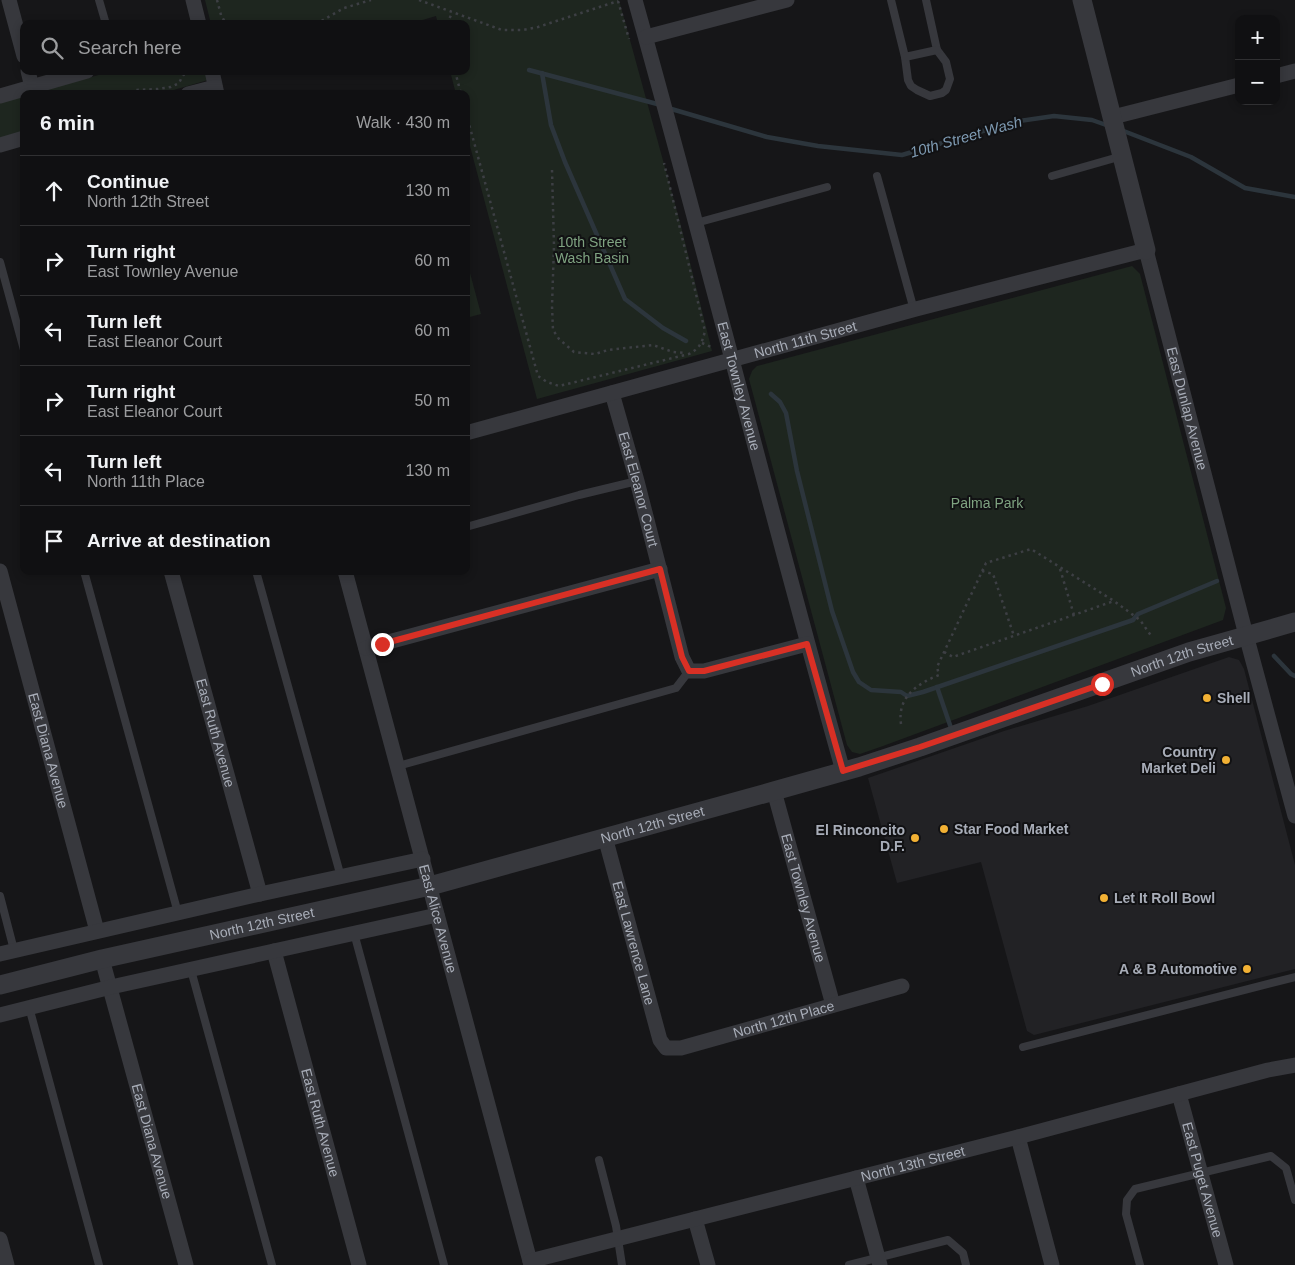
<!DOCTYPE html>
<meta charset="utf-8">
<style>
body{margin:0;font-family:Helvetica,sans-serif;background:#1e1e20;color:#f1f3f6}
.controls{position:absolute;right:15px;top:15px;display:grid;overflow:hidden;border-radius:10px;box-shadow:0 2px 8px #0003}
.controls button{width:45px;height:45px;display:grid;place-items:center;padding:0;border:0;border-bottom:1px solid #303032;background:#101012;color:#f1f3f6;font:25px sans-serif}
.stop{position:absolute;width:15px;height:15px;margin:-11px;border:4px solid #d93025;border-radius:50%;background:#fff}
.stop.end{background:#d93025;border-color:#fff;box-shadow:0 1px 5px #0008}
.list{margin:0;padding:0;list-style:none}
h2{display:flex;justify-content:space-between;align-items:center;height:65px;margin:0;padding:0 20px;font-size:21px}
h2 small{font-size:16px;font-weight:400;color:#9c9d9f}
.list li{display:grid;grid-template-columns:32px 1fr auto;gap:15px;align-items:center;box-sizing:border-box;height:70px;padding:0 20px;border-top:1px solid #303032}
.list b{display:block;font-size:19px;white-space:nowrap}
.list p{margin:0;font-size:16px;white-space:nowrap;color:#9c9d9f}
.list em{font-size:16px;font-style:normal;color:#9c9d9f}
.icon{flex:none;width:28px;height:28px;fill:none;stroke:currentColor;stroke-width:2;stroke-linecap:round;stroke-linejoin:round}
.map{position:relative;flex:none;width:1295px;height:1265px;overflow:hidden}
.search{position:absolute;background:#101012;box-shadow:0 2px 8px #0003;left:20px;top:20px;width:450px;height:55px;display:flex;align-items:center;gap:12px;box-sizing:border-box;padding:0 18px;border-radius:10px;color:#9c9d9f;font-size:19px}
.panel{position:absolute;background:#101012;box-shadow:0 2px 8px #0003;left:20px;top:90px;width:450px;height:485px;border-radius:10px}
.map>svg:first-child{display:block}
</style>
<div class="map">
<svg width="1295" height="1265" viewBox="0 0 1295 1265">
<rect width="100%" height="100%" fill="#161618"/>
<path fill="#222225" d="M1229,657l10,3 5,9 51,196v104l-261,66 -7,-4 -46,-169 -84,21 -29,-105 136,-47 84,-25z"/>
<g fill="#1e261f">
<path d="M205,0h414l62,226 31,125 -175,48 -71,-268v-37h-10l-6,-23h16v-47h-28l-2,-8 -27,8h-198z"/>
<path d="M113,71h92l3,9 -48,14h-130z"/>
<path d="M24,96v35l-24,7v-36z"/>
<path d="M466,258l15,56 -15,4z"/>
<path d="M1132,266l8,8 86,334 -3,12 -340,126 -23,8 -8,-2 -5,-7 -98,-366 3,-8 5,-5z"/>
</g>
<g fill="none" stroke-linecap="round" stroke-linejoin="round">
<g stroke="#2c353c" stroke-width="4.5">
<path d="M529,70l132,35"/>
<path d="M542,73l9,52 14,37 60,137 38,29 23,13"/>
<path d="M668,108l99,29 51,9 84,9 111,-33 41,-6 38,4 17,6"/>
<path d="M1121,130l70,27 54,31 50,9"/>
<path d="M771,394l9,8 6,11 11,58 35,140 21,61 6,10 12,8 30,2 6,4 16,-4 210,-72 5,-6 79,-33"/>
<path d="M1274,656l17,18 4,2"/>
<path d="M937,687l15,44"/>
</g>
<g stroke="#3d3f44" stroke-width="2.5" stroke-dasharray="2.5 4" stroke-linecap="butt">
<path d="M217,0l4,15 5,9"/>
<path d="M419,0l83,30h21l15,-3 80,-26"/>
<path d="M618,1l11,38"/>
<path d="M316,24l28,-16 27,-8"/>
<path d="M447,24l5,-11"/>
<path d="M455,71l6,23"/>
<path d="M124,94l12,-4 22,-1 13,-2 8,-4 4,-8 15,-3"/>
<path d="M466,113l72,263 9,6 12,4 130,-32c11,-6 13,-11 16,-23l-41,-168"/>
<path d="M552,170l2,76 -2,60 1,24 6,9 15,13 21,2 13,-4 45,-5 20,7 12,1"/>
<path d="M702,343l9,4"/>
<path d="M1060,569l14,46"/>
<path d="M982,571l11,3 21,62"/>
<path d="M944,652l9,5 161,-56"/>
<path d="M901,724c-4,-27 16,-40 38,-49l-2,-8 49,-104 45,-14 83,52 26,19 12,17"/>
</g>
<g stroke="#37383d" stroke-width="8">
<path d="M99,0l7,24"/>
<path d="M891,0l14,57 3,23 3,6 6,4 13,6 12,-3 4,-3 4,-11 -4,-17 -9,-12 -11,-50"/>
<path d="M905,57l32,-7"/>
<path d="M877,176l37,134"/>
<path d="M1052,176l70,-20"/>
<path d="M696,223l131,-36"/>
<path d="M0,262l24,88"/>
<path d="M466,527l113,-32 58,-14"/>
<path d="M84,571l94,342"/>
<path d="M256,571l85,306"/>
<path d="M398,766l278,-78 13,-17"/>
<path d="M0,896l14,54"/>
<path d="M354,933l90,332"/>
<path d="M191,970l81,295"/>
<path d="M29,1007l70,258"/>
<path d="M1023,1047l272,-70"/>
<path d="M599,1160l17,66 6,39"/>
<path d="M849,1265l99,-25 15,13 3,12"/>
<path d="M1140,1265l-14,-51 1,-14 8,-11 136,-33 15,12 9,32"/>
</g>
<g stroke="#37383d" stroke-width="15">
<path d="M9,0l15,56"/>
<path d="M193,0l6,24"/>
<path id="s1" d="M635,0c72,257 136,515 208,771"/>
<path d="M646,37l141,-37"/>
<path d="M28,71l4,16"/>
<path d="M212,71l5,23"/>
<path d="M1276,76l19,-5"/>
<path d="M188,94l27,-7"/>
<path d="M0,96l87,-25"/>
<path d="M1113,117l126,-32"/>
<path d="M0,145l24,-7"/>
<path id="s2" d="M612,393l25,88 45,176 7,14h15l103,-27"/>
<path id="s3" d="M466,433l450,-124 230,-59 100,385 49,181"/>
<path id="s4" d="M0,571l97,360"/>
<path id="s5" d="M171,571l89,323"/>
<path id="s6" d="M345,571l186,694"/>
<path d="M366,648l294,-79"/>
<path id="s7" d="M774,791l59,214"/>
<path id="s8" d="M605,837l55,203 6,8h15l221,-62"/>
<path id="s9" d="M274,951l85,314"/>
<path d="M0,954l260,-60 163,-35"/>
<path id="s10" d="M102,959l84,306"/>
<path d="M0,1015l111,-28 326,-72"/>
<path id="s11" d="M1179,1094l47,171"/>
<path d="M1018,1137l34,128"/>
<path d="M856,1178l24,87"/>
<path d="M695,1219l13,46"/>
<path d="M0,1239l7,26"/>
<path id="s12" d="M530,1261l488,-124 250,-67 27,-5"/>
</g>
<g stroke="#37383d" stroke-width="19">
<path d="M1082,0l64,250"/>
<path id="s13" d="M0,985l102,-26 328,-73 344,-95 85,-24 61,-20 269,-95 106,-30"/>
</g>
</g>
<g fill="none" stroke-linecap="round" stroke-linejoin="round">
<path stroke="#d93025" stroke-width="6" d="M382,644l278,-75 22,88 7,14h15l103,-27 36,127 77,-24 182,-63"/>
</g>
<g fill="#f2b134" stroke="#111113" stroke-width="2">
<circle cx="1207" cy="698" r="5"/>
<circle cx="1226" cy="760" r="5"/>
<circle cx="944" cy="829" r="5"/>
<circle cx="915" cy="838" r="5"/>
<circle cx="1104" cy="898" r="5"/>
<circle cx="1247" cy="969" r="5"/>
</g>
<g text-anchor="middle" stroke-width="4" stroke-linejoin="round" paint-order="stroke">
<g font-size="14" fill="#7fa381" stroke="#111113">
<text x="592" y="247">10th Street<tspan x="592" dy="16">Wash Basin</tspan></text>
<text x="987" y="508">Palma Park</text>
</g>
<g font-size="14" fill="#a8adb8" stroke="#111113">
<text dy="5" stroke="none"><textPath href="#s3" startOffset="352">North 11th Street</textPath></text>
<text dy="5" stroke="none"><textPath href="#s1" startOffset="400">East Townley Avenue</textPath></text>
<text dy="5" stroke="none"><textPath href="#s3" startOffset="868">East Dunlap Avenue</textPath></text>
<text dy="5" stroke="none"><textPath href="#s2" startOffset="100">East Eleanor Court</textPath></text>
<text dy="5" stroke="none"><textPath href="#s13" startOffset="1228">North 12th Street</textPath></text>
<text dy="5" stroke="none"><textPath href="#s5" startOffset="168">East Ruth Avenue</textPath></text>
<text dy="5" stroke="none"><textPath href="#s4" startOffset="186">East Diana Avenue</textPath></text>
<text dy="5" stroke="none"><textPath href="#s13" startOffset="672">North 12th Street</textPath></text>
<text dy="5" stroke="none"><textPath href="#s7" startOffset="111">East Townley Avenue</textPath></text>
<text dy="5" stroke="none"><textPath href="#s6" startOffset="360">East Alice Avenue</textPath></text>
<text dy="5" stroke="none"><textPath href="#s13" startOffset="269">North 12th Street</textPath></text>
<text dy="5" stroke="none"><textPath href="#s8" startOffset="110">East Lawrence Lane</textPath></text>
<text dy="5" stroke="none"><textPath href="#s8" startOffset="342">North 12th Place</textPath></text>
<text dy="5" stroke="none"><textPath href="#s9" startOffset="178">East Ruth Avenue</textPath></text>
<text dy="5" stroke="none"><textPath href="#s10" startOffset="189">East Diana Avenue</textPath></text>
<text dy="5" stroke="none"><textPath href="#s12" startOffset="395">North 13th Street</textPath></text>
<text dy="5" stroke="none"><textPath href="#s11" startOffset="89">East Puget Avenue</textPath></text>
</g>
<g font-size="14" font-weight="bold" fill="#a8adb8" stroke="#111113" text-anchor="start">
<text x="1217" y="703">Shell</text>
<text x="1216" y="757" text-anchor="end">Country<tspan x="1216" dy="16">Market Deli</tspan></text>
<text x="954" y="834">Star Food Market</text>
<text x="905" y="835" text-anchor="end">El Rinconcito<tspan x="905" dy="16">D.F.</tspan></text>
<text x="1114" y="903">Let It Roll Bowl</text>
<text x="1237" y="974" text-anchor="end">A &amp; B Automotive</text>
</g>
<g font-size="15" font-style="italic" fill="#7f9bb3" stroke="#111113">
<text transform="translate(966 137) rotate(-16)" y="5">10th Street Wash</text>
</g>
</g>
</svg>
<div class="controls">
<button>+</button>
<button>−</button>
</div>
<div class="stop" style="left:1102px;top:684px"></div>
<div class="stop end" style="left:382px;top:644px"></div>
<div class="search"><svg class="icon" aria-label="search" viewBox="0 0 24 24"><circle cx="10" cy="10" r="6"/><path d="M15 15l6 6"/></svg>Search here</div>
<section class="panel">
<h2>6 min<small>Walk · 430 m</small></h2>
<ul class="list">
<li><svg class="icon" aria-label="ahead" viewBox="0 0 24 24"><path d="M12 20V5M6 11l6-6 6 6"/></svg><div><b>Continue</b><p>North 12th Street</p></div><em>130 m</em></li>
<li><svg class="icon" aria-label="right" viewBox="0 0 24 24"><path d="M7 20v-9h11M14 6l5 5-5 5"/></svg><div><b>Turn right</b><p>East Townley Avenue</p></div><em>60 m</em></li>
<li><svg class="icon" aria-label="left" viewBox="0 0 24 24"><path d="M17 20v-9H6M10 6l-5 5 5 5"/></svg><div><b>Turn left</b><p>East Eleanor Court</p></div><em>60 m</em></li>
<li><svg class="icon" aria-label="right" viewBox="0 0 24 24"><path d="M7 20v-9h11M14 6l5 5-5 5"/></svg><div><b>Turn right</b><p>East Eleanor Court</p></div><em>50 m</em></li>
<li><svg class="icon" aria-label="left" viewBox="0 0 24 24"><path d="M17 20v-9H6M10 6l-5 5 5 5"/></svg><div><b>Turn left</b><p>North 11th Place</p></div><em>130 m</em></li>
<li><svg class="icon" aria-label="arrive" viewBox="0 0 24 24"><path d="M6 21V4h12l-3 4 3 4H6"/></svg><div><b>Arrive at destination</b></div></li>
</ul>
</section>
</div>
